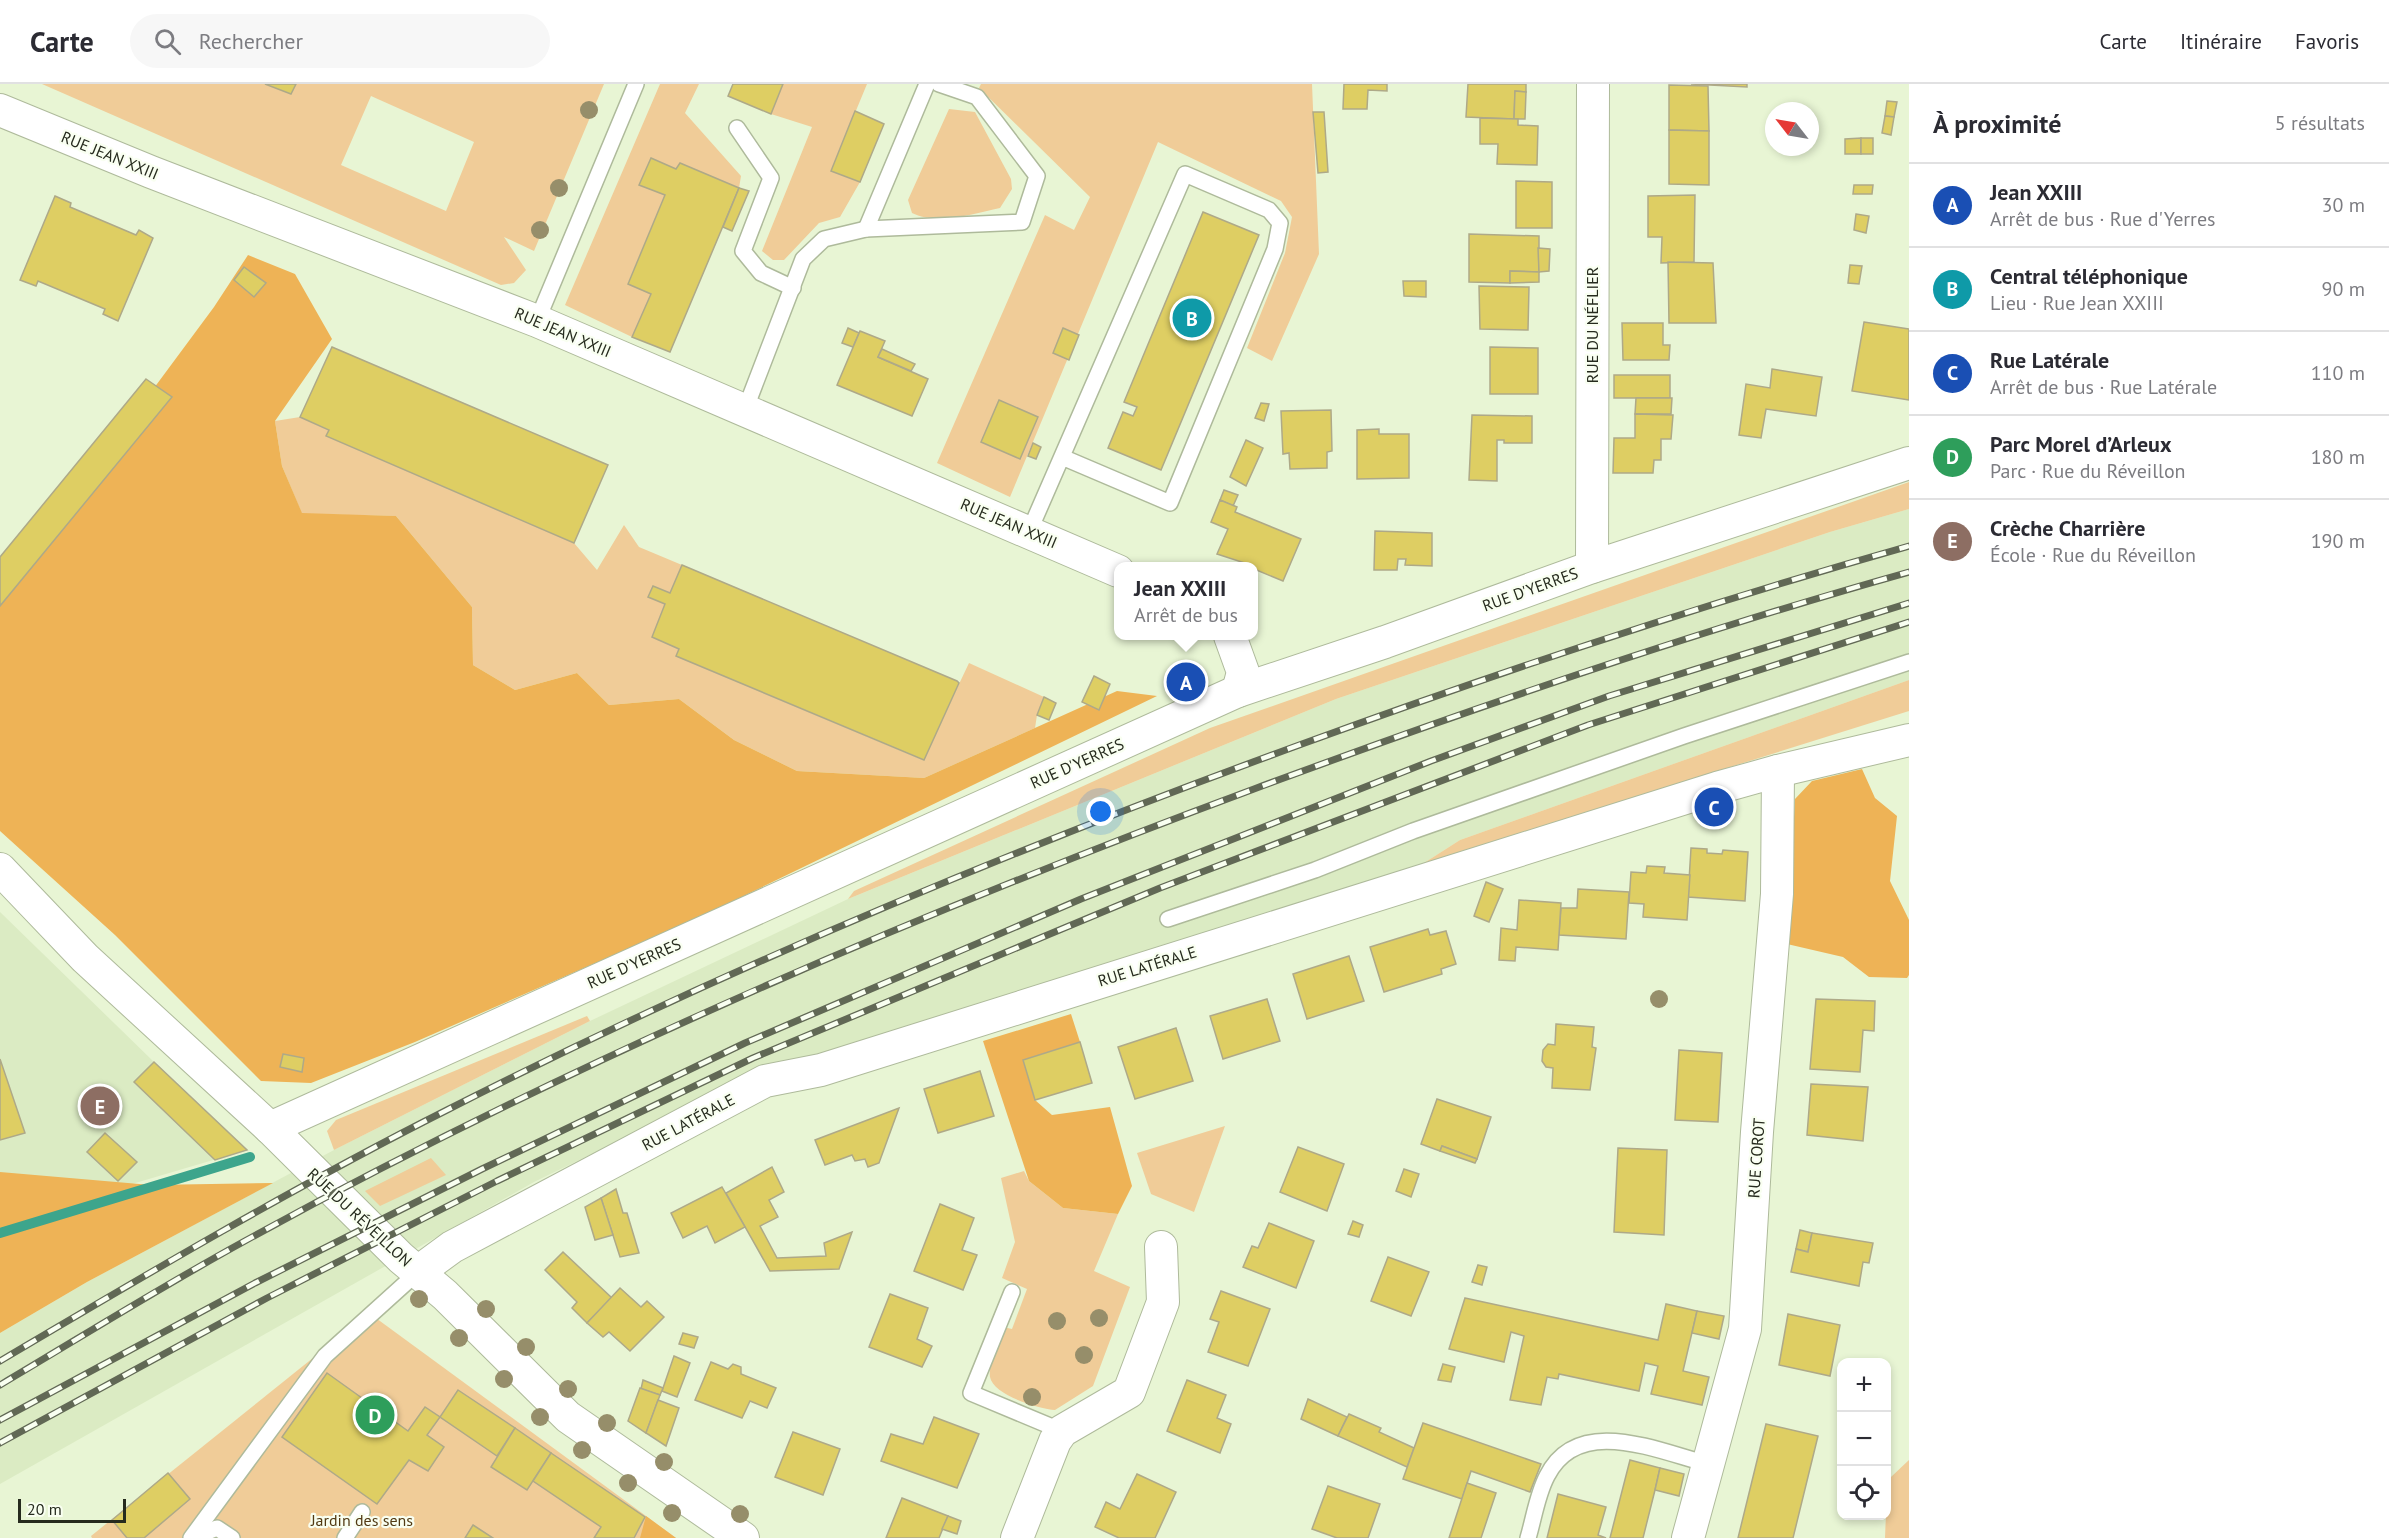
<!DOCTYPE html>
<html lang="fr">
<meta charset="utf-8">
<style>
body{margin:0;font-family:"PT Sans",sans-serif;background:#f7f7f7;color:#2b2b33}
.controls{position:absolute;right:18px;bottom:18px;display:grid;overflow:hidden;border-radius:12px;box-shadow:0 3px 9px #0003}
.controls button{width:54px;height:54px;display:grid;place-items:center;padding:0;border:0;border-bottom:2px solid #e1e1e2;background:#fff;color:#2b2b33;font:30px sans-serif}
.compass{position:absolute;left:1765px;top:18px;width:54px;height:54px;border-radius:50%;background:#fff;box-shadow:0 3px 9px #0003;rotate:301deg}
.scale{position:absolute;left:18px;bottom:15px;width:108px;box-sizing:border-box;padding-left:6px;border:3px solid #262b1e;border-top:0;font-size:16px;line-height:21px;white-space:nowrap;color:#262b1e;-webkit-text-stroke:4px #f9fff1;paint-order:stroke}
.you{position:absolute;left:1101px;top:728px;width:21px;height:21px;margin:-15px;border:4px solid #fff;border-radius:50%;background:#1a73e8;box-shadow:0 0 0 9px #1a73e833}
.badge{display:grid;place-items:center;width:39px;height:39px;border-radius:50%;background:#db2777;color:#fff;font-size:20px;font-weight:700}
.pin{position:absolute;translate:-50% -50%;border:3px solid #fff;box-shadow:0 2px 6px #0006}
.popup{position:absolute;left:1114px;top:478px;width:144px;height:78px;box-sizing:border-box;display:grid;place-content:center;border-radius:12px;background:#fff;filter:drop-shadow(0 2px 4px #0005);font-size:20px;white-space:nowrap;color:#7c7c81}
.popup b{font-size:22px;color:#2b2b33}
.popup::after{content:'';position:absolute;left:50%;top:100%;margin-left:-12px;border:12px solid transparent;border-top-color:#fff}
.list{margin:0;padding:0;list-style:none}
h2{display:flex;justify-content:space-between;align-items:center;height:78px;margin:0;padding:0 24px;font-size:26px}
h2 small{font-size:20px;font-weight:400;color:#7c7c81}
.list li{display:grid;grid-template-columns:39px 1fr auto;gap:18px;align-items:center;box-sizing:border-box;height:84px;padding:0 24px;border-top:2px solid #e1e1e2}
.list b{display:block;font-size:22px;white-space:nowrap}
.list p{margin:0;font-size:20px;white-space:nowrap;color:#7c7c81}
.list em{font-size:20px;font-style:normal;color:#7c7c81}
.icon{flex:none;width:33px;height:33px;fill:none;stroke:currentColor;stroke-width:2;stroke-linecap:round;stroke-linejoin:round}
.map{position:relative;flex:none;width:1909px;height:1454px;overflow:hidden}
header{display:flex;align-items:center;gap:36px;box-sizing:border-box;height:84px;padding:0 30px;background:#fff;border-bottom:2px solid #e1e1e2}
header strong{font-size:28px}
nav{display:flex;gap:33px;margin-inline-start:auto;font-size:21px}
.search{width:420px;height:54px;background:#f7f7f7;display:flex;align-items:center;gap:15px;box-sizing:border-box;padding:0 21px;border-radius:33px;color:#7c7c81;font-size:22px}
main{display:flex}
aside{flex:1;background:#fff}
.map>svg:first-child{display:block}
</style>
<header>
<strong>Carte</strong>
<div class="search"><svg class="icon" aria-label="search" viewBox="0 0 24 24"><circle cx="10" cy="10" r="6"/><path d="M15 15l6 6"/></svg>Rechercher</div>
<nav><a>Carte</a><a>Itinéraire</a><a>Favoris</a></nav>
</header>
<main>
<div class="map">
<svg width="1909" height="1454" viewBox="0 0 1909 1454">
<rect width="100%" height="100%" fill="#e8f5d4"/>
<g fill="#dbebc3">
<path d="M1909,425v171l-449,160 -36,23 -586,192 -94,25 -210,102 -534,302v-151l87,-51 247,-132 256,-129 258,-122 488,-200 494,-167z"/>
<path d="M0,828l154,150 93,88 -247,73z"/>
</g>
<g fill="#f0cc98" fill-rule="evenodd">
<path d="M42,0h223l26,10 5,-10h308l-70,167 -30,-14 22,33 -12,13 -13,2zM371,12l103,46 -28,69 -105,-46z"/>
<path d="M660,0h39l-14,29 56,63 -2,12 -59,-24 -4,5 -25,-11 -11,27 25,10 -37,88 23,11 -19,43 -67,-32z"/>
<path d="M783,0h84l-36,87 29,11 -20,35 -21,6 -35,37h-11l-11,-9 50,-124 -41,-13z"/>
<path d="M981,0h331l7,170 -47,107 -25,-13 38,-95 7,-36 -11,-16 -123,-59 -148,355 -73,-34 108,-248 29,15 16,-33 -111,-109z"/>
<path d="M949,25l26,3 36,67 1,10 -12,19c-26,6 -64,17 -88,5l-4,-13z"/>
<path d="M300,333l29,13 -3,6 248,107 23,27 27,-45 15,22 43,18 -12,28 -17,-7 -4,11 16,7 -13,33 27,12 -3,7 247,104 46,-97 75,34 -7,18 -2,13 -111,50 -127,-7 -63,-31 -55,-41 -70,6 -32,-32 -62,17 -42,-25 -1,-58 -76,-91 -94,-2 -20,-48 -7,-45z"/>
<path d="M1909,398v27l-79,23 -494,167 -488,200 6,-8 356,-163z"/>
<path d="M1909,596v31l-485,152 36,-23z"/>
<path d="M587,932l3,5 -256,129 -7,-19 9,-11z"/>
<path d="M1225,1042l-31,86 -43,-18 -14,-41z"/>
<path d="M431,1074l15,17 -66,31 -15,-15z"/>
<path d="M1024,1087l5,10 34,27 55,6 -24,57 36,16 -37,99 -38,24c-16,-1 -62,-15 -65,-33 -2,-15 9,-36 13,-50l9,2 15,-40 -25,-11 13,-36 -14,-64z"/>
<path d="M369,1229l307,225h-584l-1,-2z"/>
<path d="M1909,1376v78h-24l2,-49 4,-12z"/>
</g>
<g fill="#eeb356">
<path d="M248,171l47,19 37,65 -57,82 7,45 20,47 94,3 76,91 1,58 42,25 62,-17 32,32 70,-6 55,41 63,31 127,7 193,-87 40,5 -463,224 -279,122 -104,41 -50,-2 -146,-146 -115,-104v-235l214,-289z"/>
<path d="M1862,685l13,29 22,18 -7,65 19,39v55l-2,3 -38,-1 -26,-20 -56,-13 8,-145 17,-18z"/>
<path d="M1071,930l9,28 -57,18 12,40 17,15 58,-8 22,79 -14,28 -55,-6 -34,-27 -46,-140z"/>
<path d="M0,1088l151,13 122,-2 -186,99 -87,51z"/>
<path d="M646,1432l30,22h-36z"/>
</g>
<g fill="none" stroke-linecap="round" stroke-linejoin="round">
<path stroke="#3da58c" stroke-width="10" d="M0,1149l250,-76"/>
</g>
<g fill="#dece63" stroke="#aea988" stroke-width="1.5">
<path d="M265,0h31l-5,10z"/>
<path d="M733,0h50l-12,30 -43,-18z"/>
<path d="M1344,0h43v7l-19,-1 -1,19h-24z"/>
<path d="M1468,0h58v8l-11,-1 -1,28 -48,-2z"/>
<path d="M1691,0h56v3z"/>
<path d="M1669,1l39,1 1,45 -40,-1z"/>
<path d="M1515,7l11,1 -1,27h-11z"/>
<path d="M1887,17l10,1 -3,15 -9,-1z"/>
<path d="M855,27l29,13 -24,58 -29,-11z"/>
<path d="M1313,28h11l4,60 -10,1z"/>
<path d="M1885,32l9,1 -3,18 -9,-2z"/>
<path d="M1480,34l38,1v6l20,1 -1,39 -40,-1 1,-20h-18z"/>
<path d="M1669,46l40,1v54l-40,-1z"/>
<path d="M1861,54v16h-16v-15z"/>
<rect x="1861" y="54" width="12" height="16"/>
<path d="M651,74l25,11 4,-6 59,25 -69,164 -38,-15 19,-43 -23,-10 37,-89 -26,-10z"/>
<path d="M1516,97l36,1v46h-36z"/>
<path d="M1854,101h19l-1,9h-19z"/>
<path d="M739,104l10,3 -17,40 -9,-4z"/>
<path d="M1695,111l-1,67 -33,1 1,-26h-14v-41z"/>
<path d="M55,112l16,7 -1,4 66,28 3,-5 14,8 -35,83 -15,-7 2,-5 -67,-28 -2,5 -16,-6z"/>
<path d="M1203,128l56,23 -98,235 -53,-22 15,-36 10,4 4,-9 -13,-5z"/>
<path d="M1856,130l13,2 -3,17 -12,-3z"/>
<path d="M1469,150l70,2v36l-29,-1v12l-41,-1z"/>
<path d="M1538,164l12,1 -1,22 -10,1z"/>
<path d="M1668,178l45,1 3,60h-47z"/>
<path d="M1850,181l12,1 -3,18 -11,-1z"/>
<path d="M244,183l22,16 -12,14 -20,-17z"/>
<path d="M1510,187l29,1v10l-29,1z"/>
<path d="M1403,197h23v16l-22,-1z"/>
<path d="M1479,202l50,1 -1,43 -48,-1z"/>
<path d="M1864,238l45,7v71l-57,-9z"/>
<path d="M1622,239h41v22h7l-1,15h-46z"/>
<path d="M848,244l11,5 -6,14 -11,-4z"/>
<path d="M1063,244l16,7 -10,25 -16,-7z"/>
<path d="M860,247l25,10 -7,16 50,22 -16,37 -75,-31z"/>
<path d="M332,263l276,118 -34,78 -248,-107 3,-6 -29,-13z"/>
<path d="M1490,263l48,1v46h-48z"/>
<path d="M882,265l33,15 -4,7 -33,-14z"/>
<path d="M1772,285l50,8 -6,39 -50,-7 -5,29 -22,-3 7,-51 24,4z"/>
<rect x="1614" y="291" width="56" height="23"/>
<path d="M146,295l26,18 -172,209v-49z"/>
<path d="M1636,314h36l-1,16h-36z"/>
<path d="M999,316l39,17 -18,42 -39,-17z"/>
<path d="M1261,319l8,1 -5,17 -9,-3z"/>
<path d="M1331,326l1,41 -5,1v16l-37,1 -1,-16 -6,1 -2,-43z"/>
<path d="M1635,330l38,1 -2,24h-10v21h-7l-1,13h-40l1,-35h21z"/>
<path d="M1472,331l60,1v27h-28v-3h-7v41l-28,-1z"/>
<path d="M1379,345v5h30v44l-52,1v-49z"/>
<path d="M1246,356l17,8 -17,38 -16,-9z"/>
<path d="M1033,359l8,4 -5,12 -8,-3z"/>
<path d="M1224,406l14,5 -5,11 -13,-6z"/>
<path d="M1220,416l17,7 -2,5 66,27 -18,42 -29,-12v-3l-37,-12 11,-25 -17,-7z"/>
<path d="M1375,447l57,2v33l-27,-1 1,-6h-8l-1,11h-23z"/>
<path d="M682,481l275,116 2,2 -35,77 -248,-104 3,-7 -27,-12 13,-33 -17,-7 5,-11 17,7z"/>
<path d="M1094,592l16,8 -11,26 -17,-8z"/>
<path d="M1044,613l12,6 -7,17 -12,-5z"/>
<path d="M1691,764l16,1v4l15,1 1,-4 25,2 -3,49 -57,-4z"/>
<path d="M1647,782l18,1 -1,6 26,2 -3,45 -44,-3 1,-13 -15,-1 2,-31 15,1z"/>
<path d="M1486,798l17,7 -14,33 -15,-6z"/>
<path d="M1578,805l51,3 -3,47 -67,-4 2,-27h16z"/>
<path d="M1519,816l42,3 -3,47 -42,-3 -1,14 -16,-1 2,-32 16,2z"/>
<path d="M1428,845l2,6 16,-4 10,33 -15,5 1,5 -58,18 -14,-45z"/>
<path d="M1349,872l15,45 -57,18 -14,-45z"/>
<path d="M1267,915l13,42 -57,18 -13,-43z"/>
<path d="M1816,915l59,2 -1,30 -11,-1 -3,42 -50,-3z"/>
<path d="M1556,940l38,3 -2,20 4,1 -6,42 -38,-2 1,-20 -7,-1 -4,-6 1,-11 5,-6 7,1z"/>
<path d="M1176,944l17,53 -58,18 -17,-52z"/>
<path d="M1080,958l12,41 -57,17 -12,-40z"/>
<path d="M1679,966l43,3 -4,69 -43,-2z"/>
<path d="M283,970l21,4 -2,14 -22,-5z"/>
<path d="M0,975l25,74 -25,7z"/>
<path d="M154,978l93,88 -32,10 -81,-78z"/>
<path d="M980,987l14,45 -56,17 -14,-44z"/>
<path d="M1811,1000l57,3 -5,54 -56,-6z"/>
<path d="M1437,1015l54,18 -14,42 -35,-13 -2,5 -19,-7z"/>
<path d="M899,1024l-20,55 -11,4 -3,-8 -10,2 -3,-6 -27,10 -10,-25z"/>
<path d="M105,1049l32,29 -19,19 -31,-29z"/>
<path d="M1442,1062l35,13 -2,4 -35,-12z"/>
<path d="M1298,1063l46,17 -17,47 -47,-19z"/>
<path d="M1618,1064l49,2 -3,85 -50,-3z"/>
<path d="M772,1083l12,25 -15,8 9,17 -18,9 17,32 49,-2 -2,-13 28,-11 -13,37 -69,2 -44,-78z"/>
<path d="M1404,1085l15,5 -8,23 -15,-6z"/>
<path d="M722,1103l23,40 -30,16 -8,-17 -24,12 -12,-25z"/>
<path d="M616,1105l7,24h4l12,40 -19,4 -19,-59z"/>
<path d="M601,1114l12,37 -18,5 -10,-33z"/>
<path d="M940,1120l34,14 -12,32 15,5 -14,35 -49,-19z"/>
<path d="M1353,1137l10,4 -4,12 -11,-3z"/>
<path d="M1269,1139l45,18 -18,47 -53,-21 9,-21 6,2z"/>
<path d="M1800,1146l12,3 -4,19 -12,-3z"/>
<path d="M1812,1149l61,10 -4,20 -6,-1 -4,24 -68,-14 5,-23 12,3z"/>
<path d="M563,1168l49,46 -25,25 -15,-15 5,-6 -32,-32z"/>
<path d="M1388,1173l41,15 -18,44 -40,-15z"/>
<path d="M1478,1181l9,2 -5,18 -10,-3z"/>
<path d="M620,1204l21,19 6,-6 17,16 -34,34 -21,-19 -6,5 -16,-14z"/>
<path d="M1221,1207l49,18 -22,57 -40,-14 11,-30 -9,-3z"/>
<path d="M890,1210l38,14 -11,31 15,7 -10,21 -53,-20z"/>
<path d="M1465,1214l193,42 8,-36 31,7 -14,60 26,6 -7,28 -51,-11 7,-28 -13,-3 -6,28 -80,-17 -1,5 -11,-2 -6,28 -31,-5 14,-64 -13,-4 -7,30 -55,-13z"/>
<path d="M1697,1227l27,5 -5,23 -27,-6z"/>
<path d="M1788,1230l52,11 -10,51 -51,-11z"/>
<path d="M683,1249l15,4 -4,11 -15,-4z"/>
<path d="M674,1272l16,7 -13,34 -15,-6z"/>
<path d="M711,1278l17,7 5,-5 8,3v7l35,14 -9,20 -17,-7 -8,17 -47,-18z"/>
<path d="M1443,1280l12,3 -4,15 -13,-2z"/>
<path d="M327,1289l81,58 17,-24 15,10 -13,18 17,12 -16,24 -19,-11 -32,44 -95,-67z"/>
<path d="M643,1296l20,8 -3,7 -19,-6z"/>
<path d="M1187,1296l39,15 -9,23 14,6 -11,29 -53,-22z"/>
<path d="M640,1304l20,7 -14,38 -18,-12z"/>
<path d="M458,1306l57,38 -18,28 -57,-39z"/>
<path d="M1308,1315l39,18 -9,19 -37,-17z"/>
<path d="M658,1316l21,8 -13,38 -20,-13z"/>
<path d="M1349,1330l32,14 -2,4 35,16 -7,19 -69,-31z"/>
<path d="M934,1333l45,17 -22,54 -76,-27 10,-27 32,10z"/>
<path d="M1423,1339l118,41 -11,28 -59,-21 -9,28 -59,-20z"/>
<path d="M1766,1340l52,12 -25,102h-55z"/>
<path d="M515,1344l36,25 -24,37 -36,-23z"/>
<path d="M793,1348l47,17 -17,46 -48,-18z"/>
<path d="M551,1369l94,64 -11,21h-40l7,-11 -68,-46z"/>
<path d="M1630,1376l30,8 -5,22 -12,48h-33z"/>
<path d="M1660,1384l24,6 -5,22 -24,-6z"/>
<path d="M168,1389l22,26 -46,39h-17l-15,-18z"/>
<path d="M1137,1390l39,18 -21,46h-36l-24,-11 11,-25 14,7z"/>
<path d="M1467,1399l29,10 -15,45h-32z"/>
<path d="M1328,1402l52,18 -12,34h-31l-25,-9z"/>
<path d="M1558,1410l48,13 -8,28 8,3h-59z"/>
<path d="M902,1414l46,18 -9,22h-53z"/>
<path d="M948,1432l13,5 -4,13 -15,-5z"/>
<path d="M473,1441l20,13h-28z"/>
</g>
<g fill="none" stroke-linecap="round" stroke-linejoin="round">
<g stroke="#aeba9b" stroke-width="18">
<g id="service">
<path d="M737,44l34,50 -28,73 18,22 32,15"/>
<path d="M866,145l61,-145"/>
<path d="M537,237l99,-237"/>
<path d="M745,326l58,-151 21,-20 42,-10 156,-7 15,-46 -60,-79 -38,-13"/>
<path d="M1029,448l156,-358 84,36 11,13 -5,26 -105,254 -108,-46"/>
<path d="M1168,835l147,-49 98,-39 271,-95 225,-74"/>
<path d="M1012,1208l-41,101 91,38"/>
<path d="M191,1454l134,-182 93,-84"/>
<path d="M193,1454l24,-10 15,10"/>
<path d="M345,1454l17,-26"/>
<path d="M1528,1454c6,-20 9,-43 19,-62 31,-62 110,-25 161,-12"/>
</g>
</g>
<g stroke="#aeba9b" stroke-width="34">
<g id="minor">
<path d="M0,26l151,62 386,149 581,250"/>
<path d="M1592,483l1,-483"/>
<path d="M1230,552l13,36 -5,19"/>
<path d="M0,785l85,89 185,170 131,130 44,37 123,122 175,121"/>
<path d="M270,1044l968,-437 147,-49 207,-75 317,-104"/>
<path d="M418,1188l34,-25 313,-166 56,-11 896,-282 61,-17 131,-31"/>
<path d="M1017,1454l38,-97 7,-10 67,-39 34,-90 -2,-55"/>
<path d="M1688,1454l57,-209 12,-197 20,-238 1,-123"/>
</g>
</g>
<use href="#service" stroke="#fff" stroke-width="15"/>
<use href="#minor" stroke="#fff" stroke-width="32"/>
<g stroke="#616855" stroke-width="7">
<g id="rail">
<path d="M0,1277c147,-87 294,-174 447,-251 277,-141 564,-260 855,-366 200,-73 402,-140 607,-198"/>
<path d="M0,1301c81,-48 161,-98 243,-143 324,-178 665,-325 1011,-453 216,-80 433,-155 655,-217"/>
<path d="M0,1336l255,-137 227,-114 263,-126 336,-144 350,-138 178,-65 300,-93"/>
<path d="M0,1359l267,-145 230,-117 256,-123 407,-170 428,-163 321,-103"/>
</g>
</g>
<use href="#rail" stroke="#f9fff1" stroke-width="4.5" stroke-dasharray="14" stroke-linecap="butt"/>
</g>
<g fill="#968e6a">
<circle cx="589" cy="26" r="9"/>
<circle cx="559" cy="104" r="9"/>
<circle cx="540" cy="146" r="9"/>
<circle cx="1659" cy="915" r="9"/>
<circle cx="419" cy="1215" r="9"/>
<circle cx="486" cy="1225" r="9"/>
<circle cx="1099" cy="1234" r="9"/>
<circle cx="1057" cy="1237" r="9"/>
<circle cx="459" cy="1254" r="9"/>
<circle cx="526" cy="1263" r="9"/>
<circle cx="1084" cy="1271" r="9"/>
<circle cx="504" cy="1295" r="9"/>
<circle cx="568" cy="1305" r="9"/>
<circle cx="1032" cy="1313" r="9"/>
<circle cx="540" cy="1333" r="9"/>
<circle cx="607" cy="1339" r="9"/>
<circle cx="582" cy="1366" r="9"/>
<circle cx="664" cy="1378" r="9"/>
<circle cx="628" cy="1399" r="9"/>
<circle cx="672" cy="1429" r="9"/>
<circle cx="740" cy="1430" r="9"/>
</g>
<g text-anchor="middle" stroke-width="4.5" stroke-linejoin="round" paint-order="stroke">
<g font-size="16" fill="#262b1e" stroke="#f9fff1">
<text transform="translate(110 71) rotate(22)" y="6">RUE JEAN XXIII</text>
<text transform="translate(1592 241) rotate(-90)" y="6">RUE DU NÉFLIER</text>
<text transform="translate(563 248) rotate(23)" y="6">RUE JEAN XXIII</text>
<text transform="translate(1009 439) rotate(23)" y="6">RUE JEAN XXIII</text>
<text transform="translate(1530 505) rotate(-20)" y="6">RUE D'YERRES</text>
<text transform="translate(1077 679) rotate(-24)" y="6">RUE D'YERRES</text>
<text transform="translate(634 879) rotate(-24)" y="6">RUE D'YERRES</text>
<text transform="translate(1147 882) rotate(-17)" y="6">RUE LATÉRALE</text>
<text transform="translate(688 1038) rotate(-28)" y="6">RUE LATÉRALE</text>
<text transform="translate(1756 1074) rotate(-86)" y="6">RUE COROT</text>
<text transform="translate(360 1133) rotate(43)" y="6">RUE DU RÉVEILLON</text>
</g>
<g font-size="16" fill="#523a13" stroke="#f9fff1">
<text x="362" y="1442">Jardin des sens</text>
</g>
</g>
</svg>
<div class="controls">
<button>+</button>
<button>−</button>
<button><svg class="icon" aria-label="locate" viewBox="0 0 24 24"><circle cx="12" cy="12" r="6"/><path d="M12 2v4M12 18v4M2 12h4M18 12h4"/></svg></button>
</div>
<svg class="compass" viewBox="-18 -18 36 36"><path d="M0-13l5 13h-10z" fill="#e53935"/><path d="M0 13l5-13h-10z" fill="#7c7c81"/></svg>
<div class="scale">20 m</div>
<div class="you"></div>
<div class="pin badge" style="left:1186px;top:598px;background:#1a4fb4">A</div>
<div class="popup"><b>Jean XXIII</b>Arrêt de bus</div>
<div class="pin badge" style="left:1192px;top:234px;background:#0f9aa8">B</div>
<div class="pin badge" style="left:1714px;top:723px;background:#1a4fb4">C</div>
<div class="pin badge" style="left:375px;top:1331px;background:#2e9e5b">D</div>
<div class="pin badge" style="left:100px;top:1022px;background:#8d6e63">E</div>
</div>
<aside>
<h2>À proximité<small>5 résultats</small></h2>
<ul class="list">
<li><span class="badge" style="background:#1a4fb4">A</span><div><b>Jean XXIII</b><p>Arrêt de bus · Rue d'Yerres</p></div><em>30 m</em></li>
<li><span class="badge" style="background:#0f9aa8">B</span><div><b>Central téléphonique</b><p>Lieu · Rue Jean XXIII</p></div><em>90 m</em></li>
<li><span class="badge" style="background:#1a4fb4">C</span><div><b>Rue Latérale</b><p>Arrêt de bus · Rue Latérale</p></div><em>110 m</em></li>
<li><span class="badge" style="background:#2e9e5b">D</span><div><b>Parc Morel d’Arleux</b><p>Parc · Rue du Réveillon</p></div><em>180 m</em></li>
<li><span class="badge" style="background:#8d6e63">E</span><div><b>Crèche Charrière</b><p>École · Rue du Réveillon</p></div><em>190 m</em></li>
</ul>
</aside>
</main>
